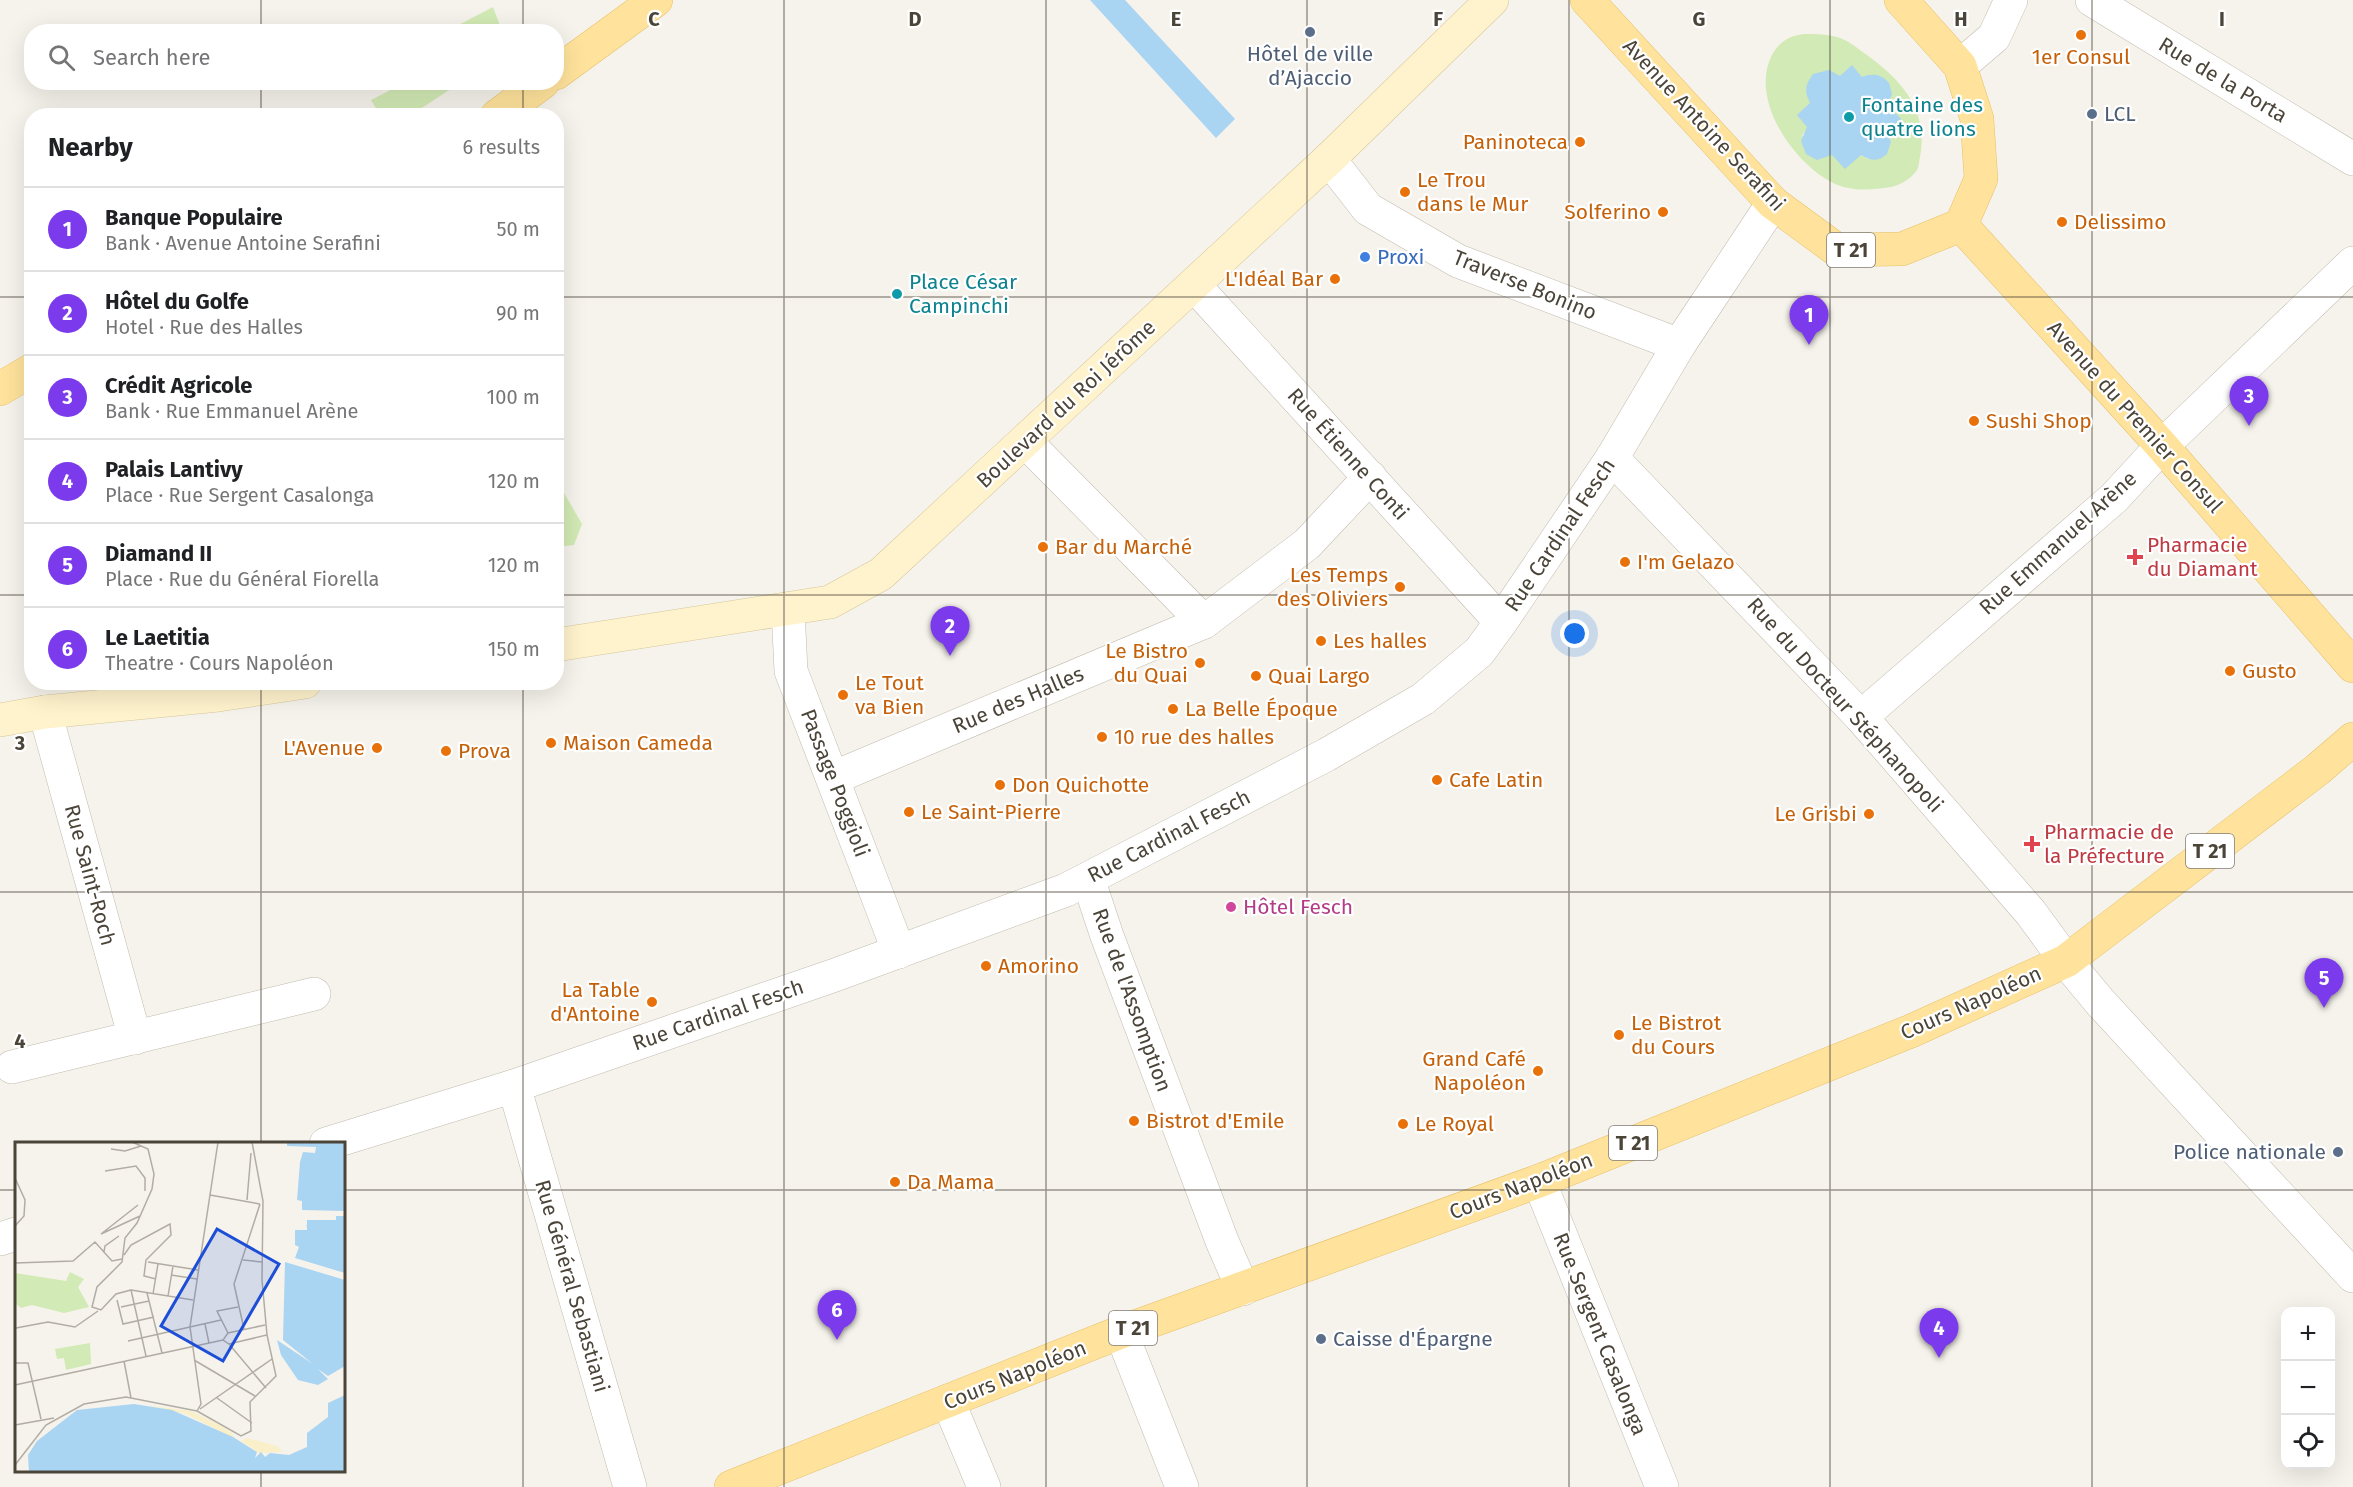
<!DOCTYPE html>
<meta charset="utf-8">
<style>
body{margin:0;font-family:"Fira Sans",sans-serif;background:#f6f6f6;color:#202124}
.controls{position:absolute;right:18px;bottom:18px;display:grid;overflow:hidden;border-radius:12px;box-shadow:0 6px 24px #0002}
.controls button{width:54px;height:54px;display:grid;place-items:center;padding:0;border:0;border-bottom:2px solid #e0e0e0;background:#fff;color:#202124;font:30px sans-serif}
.you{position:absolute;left:1575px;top:634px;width:21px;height:21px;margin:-15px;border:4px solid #fff;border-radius:50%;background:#1a73e8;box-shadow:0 0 0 9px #1a73e833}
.badge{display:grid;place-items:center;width:39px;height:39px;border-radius:50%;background:#7c3aed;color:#fff;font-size:20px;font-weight:700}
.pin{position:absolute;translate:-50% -50px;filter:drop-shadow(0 2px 3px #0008)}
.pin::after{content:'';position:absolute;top:32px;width:21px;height:18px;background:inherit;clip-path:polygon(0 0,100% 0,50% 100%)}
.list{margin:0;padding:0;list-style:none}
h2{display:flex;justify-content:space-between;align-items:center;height:78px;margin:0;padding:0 24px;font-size:26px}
h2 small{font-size:20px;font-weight:400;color:#757577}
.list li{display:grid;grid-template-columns:39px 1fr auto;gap:18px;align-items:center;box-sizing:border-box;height:84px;padding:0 24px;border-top:2px solid #e0e0e0}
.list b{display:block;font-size:22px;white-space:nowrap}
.list p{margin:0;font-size:20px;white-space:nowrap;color:#757577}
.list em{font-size:20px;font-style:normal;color:#757577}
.icon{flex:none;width:33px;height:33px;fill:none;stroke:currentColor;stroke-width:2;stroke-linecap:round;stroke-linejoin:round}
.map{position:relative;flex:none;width:2353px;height:1487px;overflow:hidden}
.search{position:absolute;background:#fff;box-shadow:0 6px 24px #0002;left:24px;top:24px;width:540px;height:66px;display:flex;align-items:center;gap:15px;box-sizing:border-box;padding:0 21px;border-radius:24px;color:#757577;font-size:22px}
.panel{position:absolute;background:#fff;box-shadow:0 6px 24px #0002;left:24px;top:108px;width:540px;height:582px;border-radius:24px}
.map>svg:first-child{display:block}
</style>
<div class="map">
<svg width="2353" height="1487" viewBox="0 0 2353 1487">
<rect width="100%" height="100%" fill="#f6f3ec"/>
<g fill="#d2eab5" fill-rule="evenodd">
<path d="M493,7l9,24h-55z"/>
<path d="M1804,34c13,0 25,0 36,4 11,4 21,13 31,20 34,26 57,54 49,99 -1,4 -1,10 -3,13 -5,8 -18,16 -26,17 -20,3 -39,5 -58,-4 -40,-20 -84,-84 -61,-128 8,-14 17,-19 32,-21zM1891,100l-3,5 -1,27 -19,27 -7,-4h-29l-30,-19 6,-9 2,-25z"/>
<path d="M404,83v-1l56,1 -49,32h-31l-9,-15z"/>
<path d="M556,479l26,45 -8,21 -17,2z"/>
</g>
<g fill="#a9d4f2">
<path d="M1090,0h35l110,119 -19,19z"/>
<path d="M1852,65l10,12c11,-4 19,-3 27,6l3,11 -4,11 13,14 -14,13 4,10 -4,12c-9,8 -16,7 -26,1l-16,14 -13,-14 -15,5 -11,-6 -5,-13 6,-14 -10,-12 13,-12c-6,-12 -5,-18 3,-29l16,-4 11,6z"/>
</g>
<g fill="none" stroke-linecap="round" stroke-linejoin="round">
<g stroke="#c2bbae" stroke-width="34">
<g id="pedestrian">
<path d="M2092,0l261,159"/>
<path d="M1329,159l39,50 90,52 221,84"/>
<path d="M1026,442l178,180"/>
<path d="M2162,446l191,-183"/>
<path d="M788,610l3,61 108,281"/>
<path d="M833,778l371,-156 103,-78 63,-67"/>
<path d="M1088,879l19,57 115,305 21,48"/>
<path d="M514,1086l116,401"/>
<path d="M326,1144l188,-58 321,-111 231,-85 260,-135 97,-56 56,-47 22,-30"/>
<path d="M0,1239l16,-5"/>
</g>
</g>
<g stroke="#c2bbae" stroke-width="34">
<g id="minor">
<path d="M1960,66l34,-29 17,-37"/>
<path d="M1194,285l307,337 111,-164 67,-113 94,-142"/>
<path d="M1612,458l249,259 170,196 35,48 34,41 253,274"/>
<path d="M45,712l90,326"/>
<path d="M1861,717l253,-219 48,-52"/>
<path d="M12,1067l302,-73"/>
<path d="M1121,1332l61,155"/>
<path d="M948,1401l36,86"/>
</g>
</g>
<g stroke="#c2bbae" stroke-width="34">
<path id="tertiary" d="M1539,1181l123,306"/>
</g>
<g stroke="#d6c79b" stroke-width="34">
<g id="secondary">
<path d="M556,645l274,-43 51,-28 448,-415 163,-159"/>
<path d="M0,720l45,-8 173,-17 87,-13"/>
</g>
</g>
<g stroke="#e6c16a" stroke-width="34">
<g id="primary">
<path d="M1587,0l186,203 64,47 65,-1 59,-24 20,-46 -4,-60 -17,-53 -59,-66"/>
<path d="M556,73l100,-73"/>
<path d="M497,116l46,-34"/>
<path d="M1961,225l201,221 191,220"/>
<path d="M0,389l32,-19"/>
<path d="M731,1487l390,-155 418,-151 104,-42 268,-108 155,-70 251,-191 36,-31"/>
</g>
</g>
<use href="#pedestrian" stroke="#fff" stroke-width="33"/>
<use href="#minor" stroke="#fff" stroke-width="33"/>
<use href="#tertiary" stroke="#fff" stroke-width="33"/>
<use href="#secondary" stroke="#fff3cd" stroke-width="33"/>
<use href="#primary" stroke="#ffe39c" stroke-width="33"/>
</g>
<path fill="none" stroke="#4b4439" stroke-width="1.5" stroke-opacity="0.55" d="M261,0v32M523,0v32M784,0v1487M1046,0v1487M1307,0v1487M1569,0v1487M1830,0v1487M2092,0v1487M261,82v34M523,82v34M0,297h32M556,297h1797M0,595h32M556,595h1797M261,682v462M523,682v805M0,892h2353M0,1190h16M344,1190h2009M261,1470v17"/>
<g fill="#5c6f8a" stroke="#fff" stroke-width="2">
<circle cx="1310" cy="32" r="6"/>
<circle cx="2092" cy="114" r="6"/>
<circle cx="2338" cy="1152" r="6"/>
<circle cx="1321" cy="1339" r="6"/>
</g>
<g fill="#e8710a" stroke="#fff" stroke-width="2">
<circle cx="2081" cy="35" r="6"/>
<circle cx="1580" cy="142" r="6"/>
<circle cx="1405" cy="192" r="6"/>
<circle cx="1663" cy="212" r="6"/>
<circle cx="2062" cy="222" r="6"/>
<circle cx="1335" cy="279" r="6"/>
<circle cx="1974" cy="421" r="6"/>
<circle cx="1043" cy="547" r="6"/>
<circle cx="1625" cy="562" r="6"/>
<circle cx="1400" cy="587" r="6"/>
<circle cx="1321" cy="641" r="6"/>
<circle cx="1200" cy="663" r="6"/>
<circle cx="2230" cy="671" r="6"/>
<circle cx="1256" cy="676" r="6"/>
<circle cx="843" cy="695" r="6"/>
<circle cx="1173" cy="709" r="6"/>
<circle cx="1102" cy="737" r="6"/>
<circle cx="551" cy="743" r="6"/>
<circle cx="377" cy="748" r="6"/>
<circle cx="446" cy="751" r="6"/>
<circle cx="1437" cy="780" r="6"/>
<circle cx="1000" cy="785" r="6"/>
<circle cx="909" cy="812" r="6"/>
<circle cx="1869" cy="814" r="6"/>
<circle cx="986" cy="966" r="6"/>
<circle cx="652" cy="1002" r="6"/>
<circle cx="1619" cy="1035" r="6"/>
<circle cx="1538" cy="1071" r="6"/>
<circle cx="1134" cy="1121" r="6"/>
<circle cx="1403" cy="1124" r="6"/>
<circle cx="895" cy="1182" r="6"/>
</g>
<g fill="#0f9aa8" stroke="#fff" stroke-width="2">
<circle cx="1849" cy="117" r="6"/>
<circle cx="897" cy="294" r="6"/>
</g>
<circle fill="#3f7fe0" stroke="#fff" stroke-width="2" cx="1365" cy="257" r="6"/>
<g fill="#e0444e" stroke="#fff" stroke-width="2">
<path d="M2132 548h6v6h6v6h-6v6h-6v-6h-6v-6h6z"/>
<path d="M2029 835h6v6h6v6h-6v6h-6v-6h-6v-6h6z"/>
</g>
<circle fill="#d1479c" stroke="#fff" stroke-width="2" cx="1231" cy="907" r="6"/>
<g text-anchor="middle" stroke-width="4.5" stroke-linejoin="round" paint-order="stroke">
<g fill="#fff" stroke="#817c74" stroke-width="1.5">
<rect x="1827" y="233" width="48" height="34" rx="4.5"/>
<rect x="2186" y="834" width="48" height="34" rx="4.5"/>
<rect x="1609" y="1126" width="48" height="34" rx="4.5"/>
<rect x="1109" y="1311" width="48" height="34" rx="4.5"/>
</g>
<g font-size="20" font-weight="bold" fill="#4b4439">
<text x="1851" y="257">T 21</text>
<text x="2210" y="858">T 21</text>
<text x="1633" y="1150">T 21</text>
<text x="1133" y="1335">T 21</text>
</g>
<g font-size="21" fill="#4e5e75" stroke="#fff" text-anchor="start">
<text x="1310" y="61" text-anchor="middle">Hôtel de ville<tspan x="1310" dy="24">d’Ajaccio</tspan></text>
<text x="2104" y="121">LCL</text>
<text x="2326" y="1159" text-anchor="end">Police nationale</text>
<text x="1333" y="1346">Caisse d'Épargne</text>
</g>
<g font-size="21" fill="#c56008" stroke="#fff" text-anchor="start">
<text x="2081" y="64" text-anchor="middle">1er Consul</text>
<text x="1568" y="149" text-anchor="end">Paninoteca</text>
<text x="1417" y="187">Le Trou<tspan x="1417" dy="24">dans le Mur</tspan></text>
<text x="1651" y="219" text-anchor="end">Solferino</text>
<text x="2074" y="229">Delissimo</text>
<text x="1323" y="286" text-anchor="end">L'Idéal Bar</text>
<text x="1986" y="428">Sushi Shop</text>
<text x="1055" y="554">Bar du Marché</text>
<text x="1637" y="569">I'm Gelazo</text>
<text x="1388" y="582" text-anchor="end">Les Temps<tspan x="1388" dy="24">des Oliviers</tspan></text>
<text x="1333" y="648">Les halles</text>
<text x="1188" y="658" text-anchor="end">Le Bistro<tspan x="1188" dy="24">du Quai</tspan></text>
<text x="2242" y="678">Gusto</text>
<text x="1268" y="683">Quai Largo</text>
<text x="855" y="690">Le Tout<tspan x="855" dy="24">va Bien</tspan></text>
<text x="1185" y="716">La Belle Époque</text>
<text x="1114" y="744">10 rue des halles</text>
<text x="563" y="750">Maison Cameda</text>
<text x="365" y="755" text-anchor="end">L'Avenue</text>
<text x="458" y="758">Prova</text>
<text x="1449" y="787">Cafe Latin</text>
<text x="1012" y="792">Don Quichotte</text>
<text x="921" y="819">Le Saint-Pierre</text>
<text x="1857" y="821" text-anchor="end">Le Grisbi</text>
<text x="998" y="973">Amorino</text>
<text x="640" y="997" text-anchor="end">La Table<tspan x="640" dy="24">d'Antoine</tspan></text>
<text x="1631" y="1030">Le Bistrot<tspan x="1631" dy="24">du Cours</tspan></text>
<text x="1526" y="1066" text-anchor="end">Grand Café<tspan x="1526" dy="24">Napoléon</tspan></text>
<text x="1146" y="1128">Bistrot d'Emile</text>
<text x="1415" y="1131">Le Royal</text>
<text x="907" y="1189">Da Mama</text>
</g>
<g font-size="21" fill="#4b4439" stroke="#fff">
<text transform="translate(2223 80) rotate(31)" y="7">Rue de la Porta</text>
<text transform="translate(1704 125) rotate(47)" y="7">Avenue Antoine Serafini</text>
<text transform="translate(1525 285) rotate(22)" y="7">Traverse Bonino</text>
<text transform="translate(1066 404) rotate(-43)" y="7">Boulevard du Roi Jérôme</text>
<text transform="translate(2135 417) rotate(48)" y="7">Avenue du Premier Consul</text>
<text transform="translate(1348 454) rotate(48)" y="7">Rue Étienne Conti</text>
<text transform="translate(1560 535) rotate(-56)" y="7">Rue Cardinal Fesch</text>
<text transform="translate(2058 543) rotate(-42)" y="7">Rue Emmanuel Arène</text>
<text transform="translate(1018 700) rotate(-23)" y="7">Rue des Halles</text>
<text transform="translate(1845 705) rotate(48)" y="7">Rue du Docteur Stéphanopoli</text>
<text transform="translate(835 783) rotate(69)" y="7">Passage Poggioli</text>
<text transform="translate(1169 836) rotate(-27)" y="7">Rue Cardinal Fesch</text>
<text transform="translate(90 875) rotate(75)" y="7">Rue Saint-Roch</text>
<text transform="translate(1132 1000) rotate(70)" y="7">Rue de l'Assomption</text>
<text transform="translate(1971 1003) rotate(-24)" y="7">Cours Napoléon</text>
<text transform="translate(718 1015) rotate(-19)" y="7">Rue Cardinal Fesch</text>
<text transform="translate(1521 1186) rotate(-21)" y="7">Cours Napoléon</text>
<text transform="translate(572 1286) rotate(74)" y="7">Rue Général Sebastiani</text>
<text transform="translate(1600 1334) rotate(68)" y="7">Rue Sergent Casalonga</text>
<text transform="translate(1015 1375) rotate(-22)" y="7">Cours Napoléon</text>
</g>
<g font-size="21" fill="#0d838f" stroke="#fff" text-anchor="start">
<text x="1861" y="112">Fontaine des<tspan x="1861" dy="24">quatre lions</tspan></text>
<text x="909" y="289">Place César<tspan x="909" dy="24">Campinchi</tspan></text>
</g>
<g font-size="21" fill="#366cbe" stroke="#fff" text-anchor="start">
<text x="1377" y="264">Proxi</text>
</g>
<g font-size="21" fill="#be3a42" stroke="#fff" text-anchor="start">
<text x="2147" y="552">Pharmacie<tspan x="2147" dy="24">du Diamant</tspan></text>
<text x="2044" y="839">Pharmacie de<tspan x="2044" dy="24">la Préfecture</tspan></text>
</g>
<g font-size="21" fill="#b23c85" stroke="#fff" text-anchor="start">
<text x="1243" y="914">Hôtel Fesch</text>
</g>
</g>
<g transform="translate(15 1142)">
<rect width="330" height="330" fill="#f6f3ec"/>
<path d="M55,130l14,7 -6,8 11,20 -25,6 -32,-8 -11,3 -6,-5v-30l51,8zM75,201l1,21 -25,6 -2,-12 -7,1 -2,-10z" fill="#d2eab5"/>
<path d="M131,263l44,6 28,13 14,9 3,6 -49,-25zM232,296l30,8 6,6 -24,1 -18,-12z" fill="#f9efc9"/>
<path d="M272,0h58v69l-43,-1v-9l-5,-1 3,-38 3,-10 12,1 1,-6 -29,-1zM321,74h9v57l-50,-15 4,-11 -4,-2v-15h12v-10h29zM270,120l60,18v86l-17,10 -10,-7 10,10 -10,6 -20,-5 -17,-25 -4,-15 36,24 -30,-24zM330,253v77h-316l-1,-17 9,-14 40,-31 57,-6 38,6 61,27 24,15 -2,6 6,-6 4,5 5,-4 19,2 18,-8v-14l21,-16v-14z" fill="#a9d4f2"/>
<path fill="none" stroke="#a9d4f2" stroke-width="3" d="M287,63l43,-7M291,63l39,1M292,83l21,14h17M295,83h35M296,84l18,7h16M269,189l22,-8 7,-10 24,-17h8"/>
<path fill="none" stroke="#b2ada4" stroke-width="1.5" d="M117,0l16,7 6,25 -2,15 -15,34 -12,15 -3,24 -25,25 -5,20 9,3 15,-16 15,-4 15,66M237,0l11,59 -1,79 5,55 -38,9 -6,-4 5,-7 37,-8M96,7l14,2 16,-5M90,29l31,-5 9,12v13M0,36l10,22 -1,16 -9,10M195,53l50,9M232,58l4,-47M123,63l-37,29 39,-18M89,110l1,-6 14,-10M109,113l7,-10 39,-21 1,11 -25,25 -2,16 12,3M228,118l19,2M133,120l50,8M0,121l58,-2 22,-19 17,19 10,-2M156,133l26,4M116,148l62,10M132,151l15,60M138,152l5,-30M153,154l5,-30M102,158l6,24 31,-7M106,165l28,-6M190,182l4,19M1,186l32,-6 27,5 23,-16M229,187l-10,-45 26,-80M213,191l-11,-22 21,-4M113,199l93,-21M214,202l37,44M179,218l61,36M109,219l7,37M0,221h13l13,56M0,243l208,-45M202,256l35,25M185,267l72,-50M182,269l44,25 10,-5 -1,-29 26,-26 -9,-41M182,269l4,-7 -11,-77 28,-185M0,283l39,-7M0,323l31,-40 38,-21 42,-7 71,14"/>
<path fill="#1d4ed8" fill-opacity="0.15" stroke="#1d4ed8" stroke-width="3" d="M202,87l62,35 -56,97 -62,-35z"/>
<rect width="330" height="330" fill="none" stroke="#4b4439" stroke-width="3"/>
</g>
<g font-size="20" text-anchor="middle" font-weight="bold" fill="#4b4439" stroke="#fff" stroke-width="4.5" stroke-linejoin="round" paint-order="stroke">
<text x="654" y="26">C</text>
<text x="915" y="26">D</text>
<text x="1176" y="26">E</text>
<text x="1438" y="26">F</text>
<text x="1699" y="26">G</text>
<text x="1961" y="26">H</text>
<text x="2222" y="26">I</text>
<text x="20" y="750">3</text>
<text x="20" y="1048">4</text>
</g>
</svg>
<div class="controls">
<button>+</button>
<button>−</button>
<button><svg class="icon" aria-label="locate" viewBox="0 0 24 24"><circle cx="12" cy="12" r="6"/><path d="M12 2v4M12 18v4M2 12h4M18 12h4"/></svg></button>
</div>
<div class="you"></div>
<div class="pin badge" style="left:1809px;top:345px">1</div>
<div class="pin badge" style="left:950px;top:656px">2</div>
<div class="pin badge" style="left:2249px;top:426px">3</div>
<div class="pin badge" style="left:1939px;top:1358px">4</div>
<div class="pin badge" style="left:2324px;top:1008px">5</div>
<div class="pin badge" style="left:837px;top:1340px">6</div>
<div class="search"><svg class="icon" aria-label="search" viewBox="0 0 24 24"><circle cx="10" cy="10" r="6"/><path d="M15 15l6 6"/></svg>Search here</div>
<section class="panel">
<h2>Nearby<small>6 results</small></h2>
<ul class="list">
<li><span class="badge">1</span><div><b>Banque Populaire</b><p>Bank · Avenue Antoine Serafini</p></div><em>50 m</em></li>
<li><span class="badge">2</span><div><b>Hôtel du Golfe</b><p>Hotel · Rue des Halles</p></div><em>90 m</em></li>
<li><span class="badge">3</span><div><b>Crédit Agricole</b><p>Bank · Rue Emmanuel Arène</p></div><em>100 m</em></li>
<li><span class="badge">4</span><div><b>Palais Lantivy</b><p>Place · Rue Sergent Casalonga</p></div><em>120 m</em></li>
<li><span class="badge">5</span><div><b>Diamand II</b><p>Place · Rue du Général Fiorella</p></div><em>120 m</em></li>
<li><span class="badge">6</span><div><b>Le Laetitia</b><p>Theatre · Cours Napoléon</p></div><em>150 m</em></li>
</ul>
</section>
</div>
